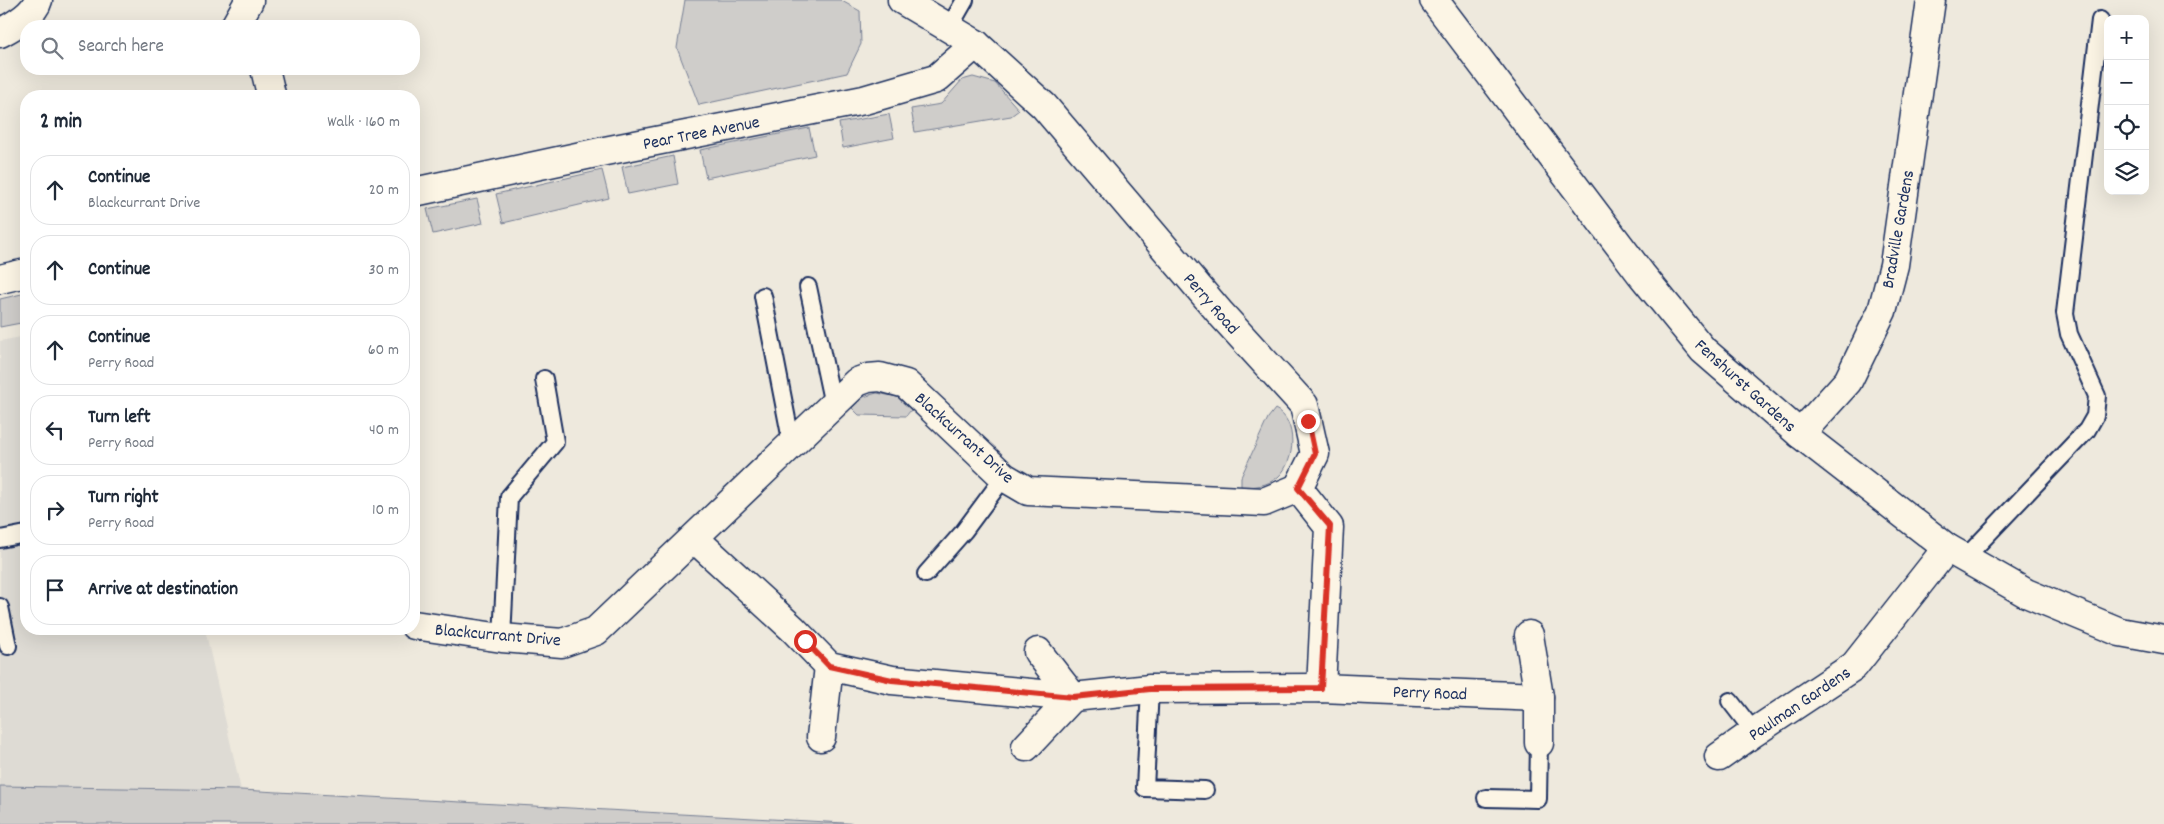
<!DOCTYPE html>
<meta charset="utf-8">
<style>
body{margin:0;font-family:Dekko,sans-serif;background:#f2f2f3;color:#1f2937}
.controls{position:absolute;right:15px;top:15px;display:grid;overflow:hidden;border-radius:10px;box-shadow:0 5px 20px #0002}
.controls button{width:45px;height:45px;display:grid;place-items:center;padding:0;border:0;border-bottom:1px solid #e0e1e3;background:#fff;color:#1f2937;font:25px sans-serif}
.stop{position:absolute;width:15px;height:15px;margin:-11px;border:4px solid #d93025;border-radius:50%;background:#fff}
.stop.end{background:#d93025;border-color:#fff;box-shadow:0 1px 5px #0008}
.list{margin:0;padding:0;list-style:none}
h2{display:flex;justify-content:space-between;align-items:center;height:65px;margin:0;padding:0 20px;font-size:21px}
h2 small{font-size:16px;font-weight:400;color:#747a83}
.list li{display:grid;grid-template-columns:32px 1fr auto;gap:15px;align-items:center;box-sizing:border-box;height:70px;margin:0 10px 10px;padding:0 10px;border:1px solid #e0e1e3;border-radius:20px}
.list b{display:block;font-size:19px;white-space:nowrap}
.list p{margin:0;font-size:16px;white-space:nowrap;color:#747a83}
.list em{font-size:16px;font-style:normal;color:#747a83}
.icon{flex:none;width:28px;height:28px;fill:none;stroke:currentColor;stroke-width:2;stroke-linecap:round;stroke-linejoin:round}
.map{position:relative;flex:none;width:2164px;height:824px;overflow:hidden}
.search{position:absolute;background:#fff;box-shadow:0 5px 20px #0002;left:20px;top:20px;width:400px;height:55px;display:flex;align-items:center;gap:12px;box-sizing:border-box;padding:0 18px;border-radius:20px;color:#747a83;font-size:19px}
.panel{position:absolute;background:#fff;box-shadow:0 5px 20px #0002;left:20px;top:90px;width:400px;height:545px;border-radius:20px}
.map>svg:first-child{display:block}
</style>
<div class="map">
<svg width="2164" height="824" viewBox="0 0 2164 824">
<rect width="100%" height="100%" fill="#eee9dd"/>
<filter id="ink" filterUnits="userSpaceOnUse"><feTurbulence type="fractalNoise" baseFrequency=".02" numOctaves="2"/><feDisplacementMap in="SourceGraphic" scale="10" xChannelSelector="R" yChannelSelector="G"/><feConvolveMatrix kernelMatrix="1 2 1 2 8 2 1 2 1" color-interpolation-filters="sRGB"/></filter>
<g filter="url(#ink)">
<path fill="#dedbd4" d="M26,336v293h179l36,161 -241,-4v-445z"/>
<g fill="#cfcdca" stroke="#757e94">
<path d="M685,0h155l20,11 1,33 -14,29 -148,32 -22,-57z"/>
<path d="M973,77l22,6 24,27 -8,6 -96,16 -4,-23 30,-5 21,-24z"/>
<path d="M889,114l5,24 -51,10 -4,-25z"/>
<path d="M809,128l6,27 -109,23 -6,-28z"/>
<path d="M673,156l5,28 -50,10 -6,-27z"/>
<path d="M602,170l7,28 -106,25 -7,-29z"/>
<path d="M477,199l6,24 -50,11 -6,-25z"/>
<path d="M26,293v29l-26,5v-28z"/>
<path d="M877,393l20,4 14,13 -5,6 -47,-1 -7,-7 11,-11z"/>
<path d="M1275,409c23,11 21,52 3,68 -11,9 -23,10 -37,10v-10l27,-59z"/>
<path d="M0,786l241,4 622,34h-863z"/>
</g>
<g fill="none" stroke-linecap="round" stroke-linejoin="round">
<g stroke="#1b2f5e" stroke-width="20">
<g id="lane">
<path d="M949,28l16,-28"/>
<path d="M808,287l25,118"/>
<path d="M763,296l29,149"/>
<path d="M0,539l26,-5"/>
<path d="M1965,558l122,-128 8,-14 2,-20 -28,-62 -4,-21 35,-293"/>
<path d="M926,574l38,-43 40,-54"/>
<path d="M0,607l8,39"/>
<path d="M502,638l7,-141 46,-55 -11,-63"/>
<path d="M1150,689l-5,99 60,2"/>
<path d="M1730,701l24,31"/>
<path d="M1486,798l52,1 1,-56"/>
</g>
</g>
<g stroke="#1b2f5e" stroke-width="31">
<g id="street">
<path d="M902,0l74,44 68,62 177,208 83,91 11,49 -17,34"/>
<path d="M1434,0l207,274 62,76 97,84 147,114 79,45 94,39 44,8"/>
<path d="M235,26l14,-25"/>
<path d="M0,33c13,-7 34,-18 38,-33"/>
<path d="M265,69l6,25"/>
<path d="M414,192l191,-41 259,-51 72,-21 40,-35"/>
<path d="M0,279l26,-6"/>
<path d="M1800,434l48,-53 34,-70 12,-46 37,-265"/>
<path d="M1298,488l31,39 -8,161"/>
<path d="M695,539l98,90 36,37 63,14 181,17 77,-8 171,-1 218,9"/>
<path d="M414,625l88,13 60,5 34,-12 261,-249 11,-4 12,-1 26,7 98,93 24,14 236,11 34,-14"/>
<path d="M1529,635l10,62v46"/>
<path d="M821,737l8,-71"/>
<path d="M1026,747l47,-50 -35,-45"/>
<path d="M1719,757l34,-24 101,-67 93,-118"/>
</g>
</g>
<use href="#lane" stroke="#fcf5e5" stroke-width="16"/>
<use href="#street" stroke="#fcf5e5" stroke-width="28"/>
</g>
</g>
<g fill="none" stroke-linecap="round" stroke-linejoin="round" filter="url(#ink)">
<path stroke="#d93025" stroke-width="6" d="M805,641l24,25 63,14 181,17 77,-8 171,-1 9,-162 -32,-38 17,-34 -7,-33"/>
</g>
<g text-anchor="middle" stroke-width="5" stroke-linejoin="round" paint-order="stroke">
<g font-size="18" fill="#1b2f5e" stroke="#fcf5e5">
<text transform="translate(701 132) rotate(-11)" y="6">Pear Tree Avenue</text>
<text transform="translate(1897 229) rotate(-80)" y="6">Bradville Gardens</text>
<text transform="translate(1212 303) rotate(49)" y="6">Perry Road</text>
<text transform="translate(1746 385) rotate(42)" y="6">Fenshurst Gardens</text>
<text transform="translate(965 437) rotate(42)" y="6">Blackcurrant Drive</text>
<text transform="translate(498 634) rotate(5)" y="6">Blackcurrant Drive</text>
<text transform="translate(1430 692) rotate(2)" y="6">Perry Road</text>
<text transform="translate(1799 703) rotate(-34)" y="6">Paulman Gardens</text>
</g>
</g>
</svg>
<div class="controls">
<button>+</button>
<button>−</button>
<button><svg class="icon" aria-label="locate" viewBox="0 0 24 24"><circle cx="12" cy="12" r="6"/><path d="M12 2v4M12 18v4M2 12h4M18 12h4"/></svg></button>
<button><svg class="icon" aria-label="layers" viewBox="0 0 24 24"><path d="M12 4l9 5-9 5-9-5zM3 14l9 5 9-5"/></svg></button>
</div>
<div class="stop" style="left:805px;top:641px"></div>
<div class="stop end" style="left:1308px;top:421px"></div>
<div class="search"><svg class="icon" aria-label="search" viewBox="0 0 24 24"><circle cx="10" cy="10" r="6"/><path d="M15 15l6 6"/></svg>Search here</div>
<section class="panel">
<h2>2 min<small>Walk · 160 m</small></h2>
<ul class="list">
<li><svg class="icon" aria-label="ahead" viewBox="0 0 24 24"><path d="M12 20V5M6 11l6-6 6 6"/></svg><div><b>Continue</b><p>Blackcurrant Drive</p></div><em>20 m</em></li>
<li><svg class="icon" aria-label="ahead" viewBox="0 0 24 24"><path d="M12 20V5M6 11l6-6 6 6"/></svg><div><b>Continue</b></div><em>30 m</em></li>
<li><svg class="icon" aria-label="ahead" viewBox="0 0 24 24"><path d="M12 20V5M6 11l6-6 6 6"/></svg><div><b>Continue</b><p>Perry Road</p></div><em>60 m</em></li>
<li><svg class="icon" aria-label="left" viewBox="0 0 24 24"><path d="M17 20v-9H6M10 6l-5 5 5 5"/></svg><div><b>Turn left</b><p>Perry Road</p></div><em>40 m</em></li>
<li><svg class="icon" aria-label="right" viewBox="0 0 24 24"><path d="M7 20v-9h11M14 6l5 5-5 5"/></svg><div><b>Turn right</b><p>Perry Road</p></div><em>10 m</em></li>
<li><svg class="icon" aria-label="arrive" viewBox="0 0 24 24"><path d="M6 21V4h12l-3 4 3 4H6"/></svg><div><b>Arrive at destination</b></div></li>
</ul>
</section>
</div>
